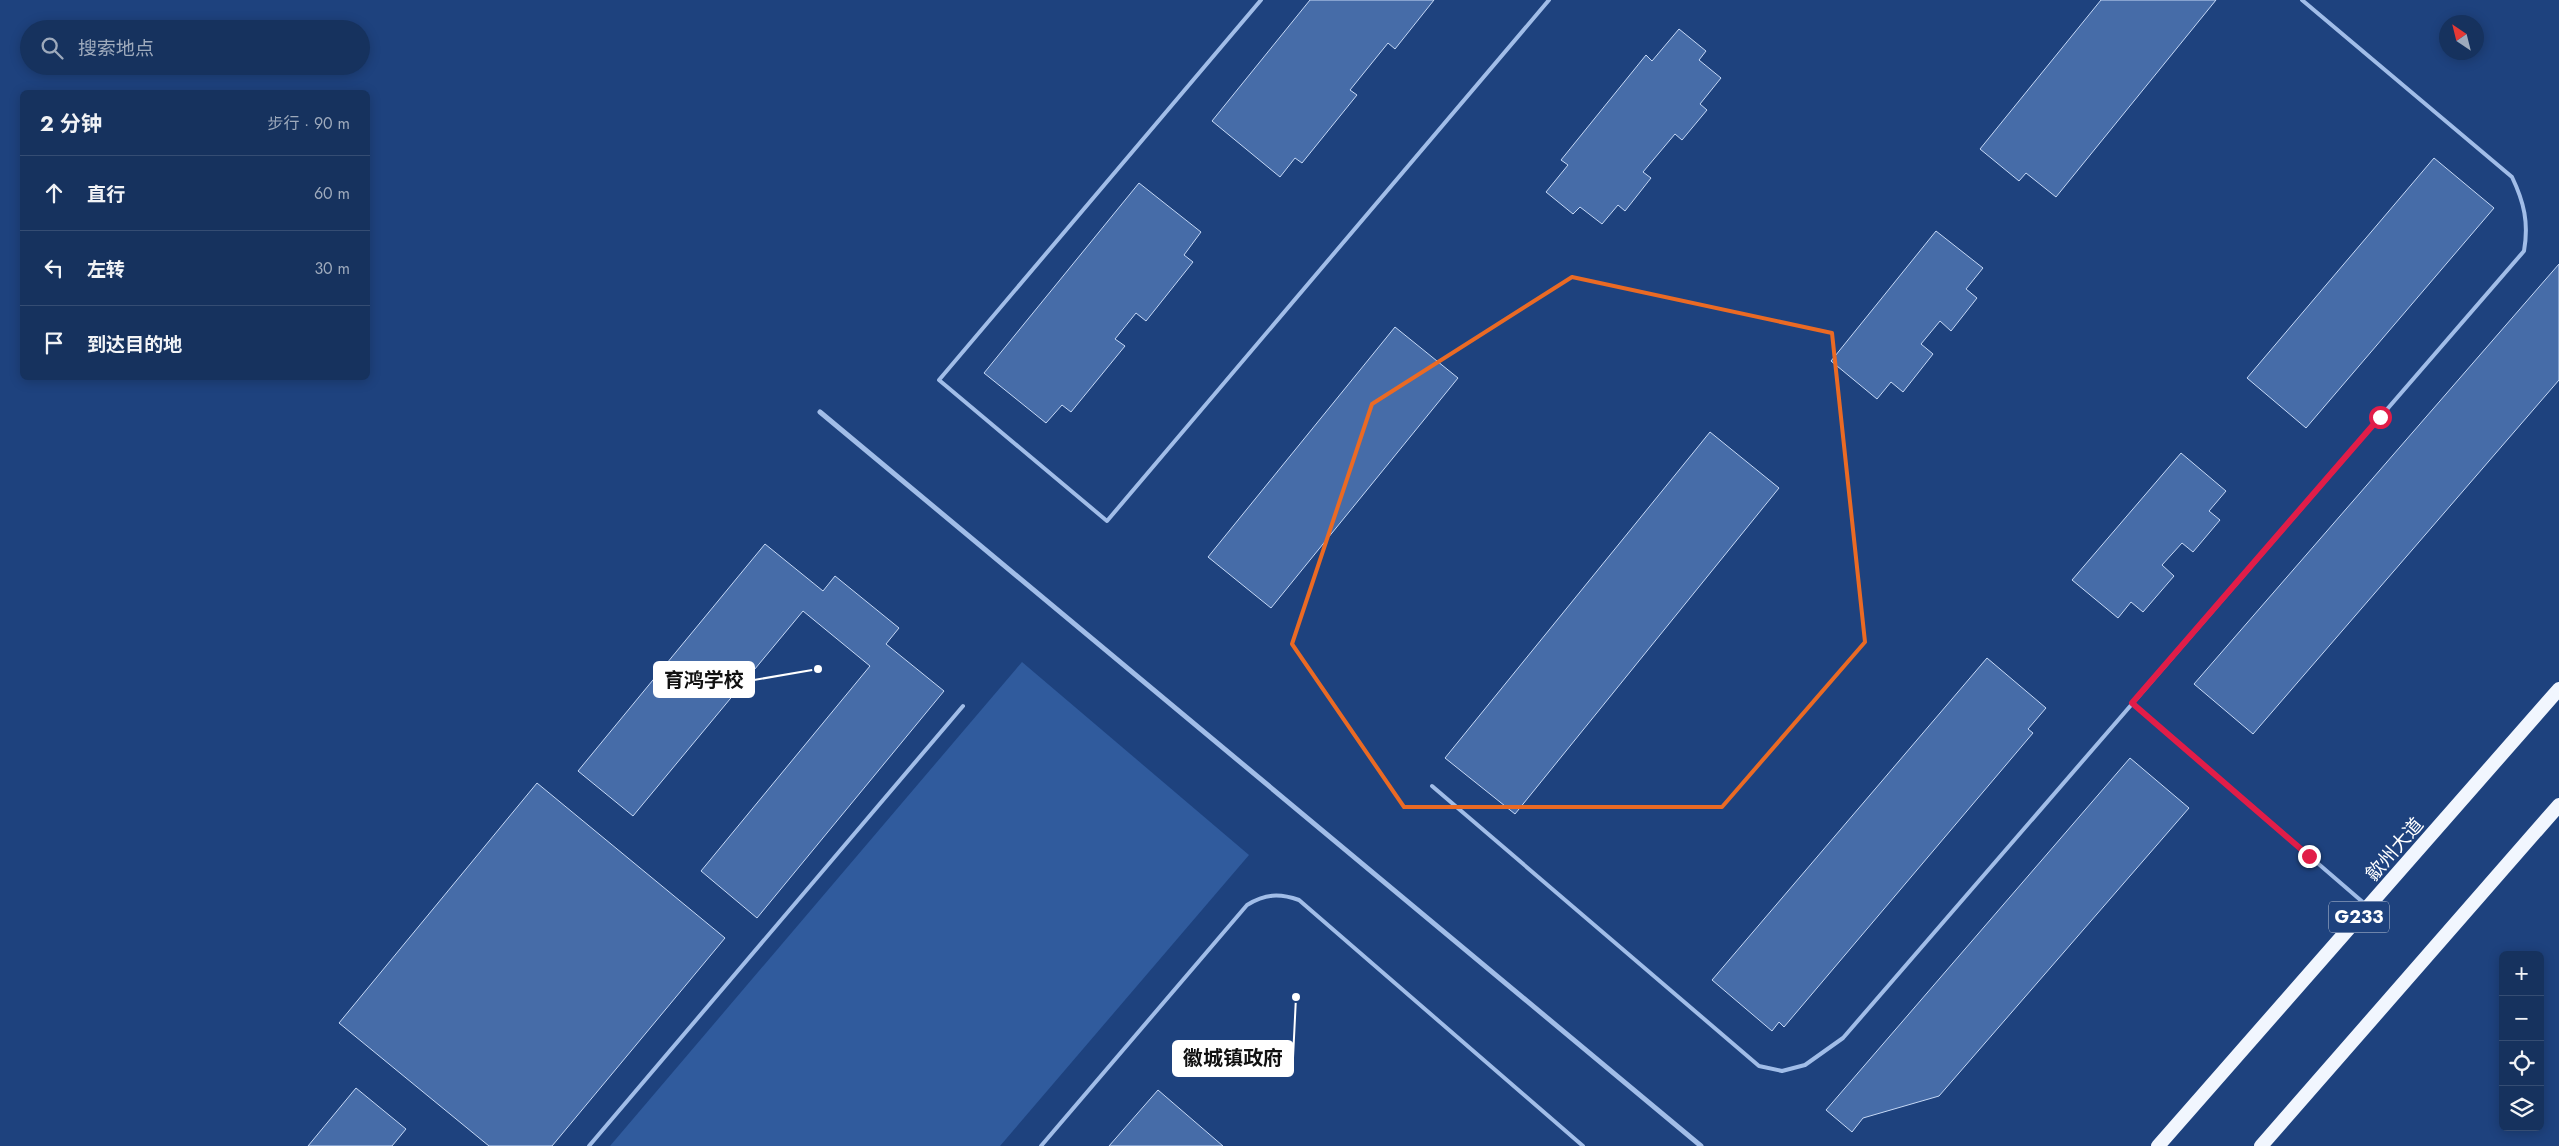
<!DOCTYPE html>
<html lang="zh">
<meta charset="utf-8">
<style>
body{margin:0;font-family:Jost,"Noto Sans SC",sans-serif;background:#1f3a64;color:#f1f3f6}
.controls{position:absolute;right:15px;bottom:15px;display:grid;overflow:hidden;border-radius:8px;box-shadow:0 2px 12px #0003}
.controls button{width:45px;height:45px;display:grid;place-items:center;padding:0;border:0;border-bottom:1px solid #354d73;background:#16325e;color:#f1f3f6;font:25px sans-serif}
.compass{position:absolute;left:2439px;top:15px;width:45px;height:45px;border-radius:50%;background:#16325e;box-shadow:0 2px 12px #0003;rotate:325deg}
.stop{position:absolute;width:15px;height:15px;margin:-11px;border:4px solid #e11d48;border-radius:50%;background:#fff}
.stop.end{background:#e11d48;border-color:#fff;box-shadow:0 1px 5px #0008}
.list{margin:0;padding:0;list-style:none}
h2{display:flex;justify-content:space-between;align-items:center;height:65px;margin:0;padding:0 20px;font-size:21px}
h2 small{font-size:16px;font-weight:400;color:#9eaabc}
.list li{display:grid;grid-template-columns:32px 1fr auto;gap:15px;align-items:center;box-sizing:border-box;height:75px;padding:0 20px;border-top:1px solid #354d73}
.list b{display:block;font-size:19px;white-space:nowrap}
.list em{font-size:16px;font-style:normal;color:#9eaabc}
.icon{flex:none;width:28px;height:28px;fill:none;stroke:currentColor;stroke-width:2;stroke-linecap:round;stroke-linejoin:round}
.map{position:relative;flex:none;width:2559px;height:1146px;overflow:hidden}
.search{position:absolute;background:#16325e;box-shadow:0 2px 12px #0003;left:20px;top:20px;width:350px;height:55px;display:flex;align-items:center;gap:12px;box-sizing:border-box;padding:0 18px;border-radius:28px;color:#9eaabc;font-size:19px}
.panel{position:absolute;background:#16325e;box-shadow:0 2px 12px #0003;left:20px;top:90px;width:350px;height:290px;border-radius:8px}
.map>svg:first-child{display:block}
</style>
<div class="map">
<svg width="2559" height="1146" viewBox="0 0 2559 1146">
<rect width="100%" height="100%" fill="#1e427e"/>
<path fill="#305b9d" d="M1022,662l227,193 -249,291h-390z"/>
<g fill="#466ca8" stroke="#c5d8f6">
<path d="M1310,0h124l-39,49 -7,-6 -38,47 7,5 -55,68 -7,-5 -15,19 -68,-56z"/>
<path d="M2101,0h115l-160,197 -30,-24 -7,8 -39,-32z"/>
<path d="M1679,29l27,22 -7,9 22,18 -21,26 7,6 -25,30 -7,-6 -32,38 8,6 -26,33 -7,-6 -16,19 -22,-17 -7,7 -27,-22 22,-27 -7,-5 85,-105 6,6z"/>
<path d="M2434,158l60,50 -188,220 -59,-50z"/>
<path d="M1139,183l62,49 -17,23 9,7 -47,59 -10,-8 -21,26 10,7 -54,66 -9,-7 -16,18 -62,-50z"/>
<path d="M1936,231l47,37 -17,21 11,9 -26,33 -11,-10 -19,23 12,10 -30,38 -12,-10 -14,17 -46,-38z"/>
<path d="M2559,264v116l-306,354 -59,-50z"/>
<path d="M1395,327l63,51 -187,230 -63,-51z"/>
<path d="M1710,432l69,56 -264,326 -70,-56z"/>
<path d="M2181,453l45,38 -17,20 11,9 -27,32 -11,-9 -20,22 12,11 -31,36 -12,-10 -13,16 -46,-38z"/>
<path d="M765,544l58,47 12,-15 64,52 -13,16 58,47 -187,227 -56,-47 169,-205 -67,-55 -170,205 -55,-45z"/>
<path d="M1987,658l59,50 -18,21 5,4 -249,294 -5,-5 -7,9 -60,-51z"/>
<path d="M2130,758l59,50 -250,288 -76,22 -11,14 -26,-22z"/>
<path d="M537,783l188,155 -173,208h-63l-150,-123z"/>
<path d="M356,1088l50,41 -14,17h-84z"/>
<path d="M1158,1090l65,56h-114z"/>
</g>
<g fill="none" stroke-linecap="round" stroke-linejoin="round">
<g stroke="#a1bde8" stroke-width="4">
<path d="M1261,0l-322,380 168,141 442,-521"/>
<path d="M2132,703l233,201"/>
<path d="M1432,786l327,280 23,5 23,-6 38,-27 681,-787c5,-28 0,-49 -12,-74l-210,-177"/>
<path d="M589,1146l374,-440"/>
<path d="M1041,1146l206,-241c18,-11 32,-12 52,-5l284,246"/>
</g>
<path stroke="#a1bde8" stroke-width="5" d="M820,412l881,734"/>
<g stroke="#f1f6fe" stroke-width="14">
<path d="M2158,1146l401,-457"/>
<path d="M2261,1146l298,-341"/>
</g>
</g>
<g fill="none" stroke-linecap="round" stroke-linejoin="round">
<path stroke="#e11d48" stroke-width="6" d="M2309,856l-177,-153 248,-286"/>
</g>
<path fill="none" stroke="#ea6a24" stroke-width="4" stroke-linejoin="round" d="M1572,277l260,56 33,309 -143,165h-318l-112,-163 80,-240z"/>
<g text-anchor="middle" stroke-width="4.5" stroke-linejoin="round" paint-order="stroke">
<rect fill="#1e427e" stroke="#bcc6d8" stroke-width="1" x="2329" y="901.5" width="60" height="31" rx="4"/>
<g font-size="18" font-weight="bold" fill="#fff">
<text x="2359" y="923">G233</text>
</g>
<g font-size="19" fill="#fff" stroke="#1e427e">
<text transform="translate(2394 849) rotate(-49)" y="7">歙州大道</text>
</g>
</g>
<path fill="none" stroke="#fff" stroke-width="2" d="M818 669L754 680M1296 997L1293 1058"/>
<g fill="#fff" stroke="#1e427e" stroke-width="2">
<circle cx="818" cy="669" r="5"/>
<circle cx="1296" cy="997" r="5"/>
</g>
<g fill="#fff" stroke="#fff" stroke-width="2">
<rect x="654" y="662" width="100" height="35" rx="5"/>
<rect x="1173" y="1041" width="120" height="35" rx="5"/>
</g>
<g font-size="20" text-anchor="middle" font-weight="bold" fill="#111">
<text x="704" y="687">育鸿学校</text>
<text x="1233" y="1065">徽城镇政府</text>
</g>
</svg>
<div class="controls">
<button>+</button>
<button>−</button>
<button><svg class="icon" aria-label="locate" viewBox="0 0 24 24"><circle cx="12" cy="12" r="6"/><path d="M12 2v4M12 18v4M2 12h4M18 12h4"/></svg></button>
<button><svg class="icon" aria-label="layers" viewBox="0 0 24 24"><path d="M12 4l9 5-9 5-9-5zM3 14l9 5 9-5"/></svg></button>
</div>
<svg class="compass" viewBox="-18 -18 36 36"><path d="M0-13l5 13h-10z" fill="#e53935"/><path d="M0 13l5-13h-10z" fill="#9eaabc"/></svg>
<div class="stop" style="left:2380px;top:417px"></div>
<div class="stop end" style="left:2309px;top:856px"></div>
<div class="search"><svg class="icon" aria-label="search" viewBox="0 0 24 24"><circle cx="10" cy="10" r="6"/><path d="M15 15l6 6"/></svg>搜索地点</div>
<section class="panel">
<h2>2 分钟<small>步行 · 90 m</small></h2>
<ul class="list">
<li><svg class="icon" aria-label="ahead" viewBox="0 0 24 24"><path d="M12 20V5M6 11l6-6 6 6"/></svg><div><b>直行</b></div><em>60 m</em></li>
<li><svg class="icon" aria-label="left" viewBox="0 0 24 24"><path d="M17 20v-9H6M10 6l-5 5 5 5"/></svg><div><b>左转</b></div><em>30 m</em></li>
<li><svg class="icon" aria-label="arrive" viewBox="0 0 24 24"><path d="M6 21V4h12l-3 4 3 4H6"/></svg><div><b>到达目的地</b></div></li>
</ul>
</section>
</div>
